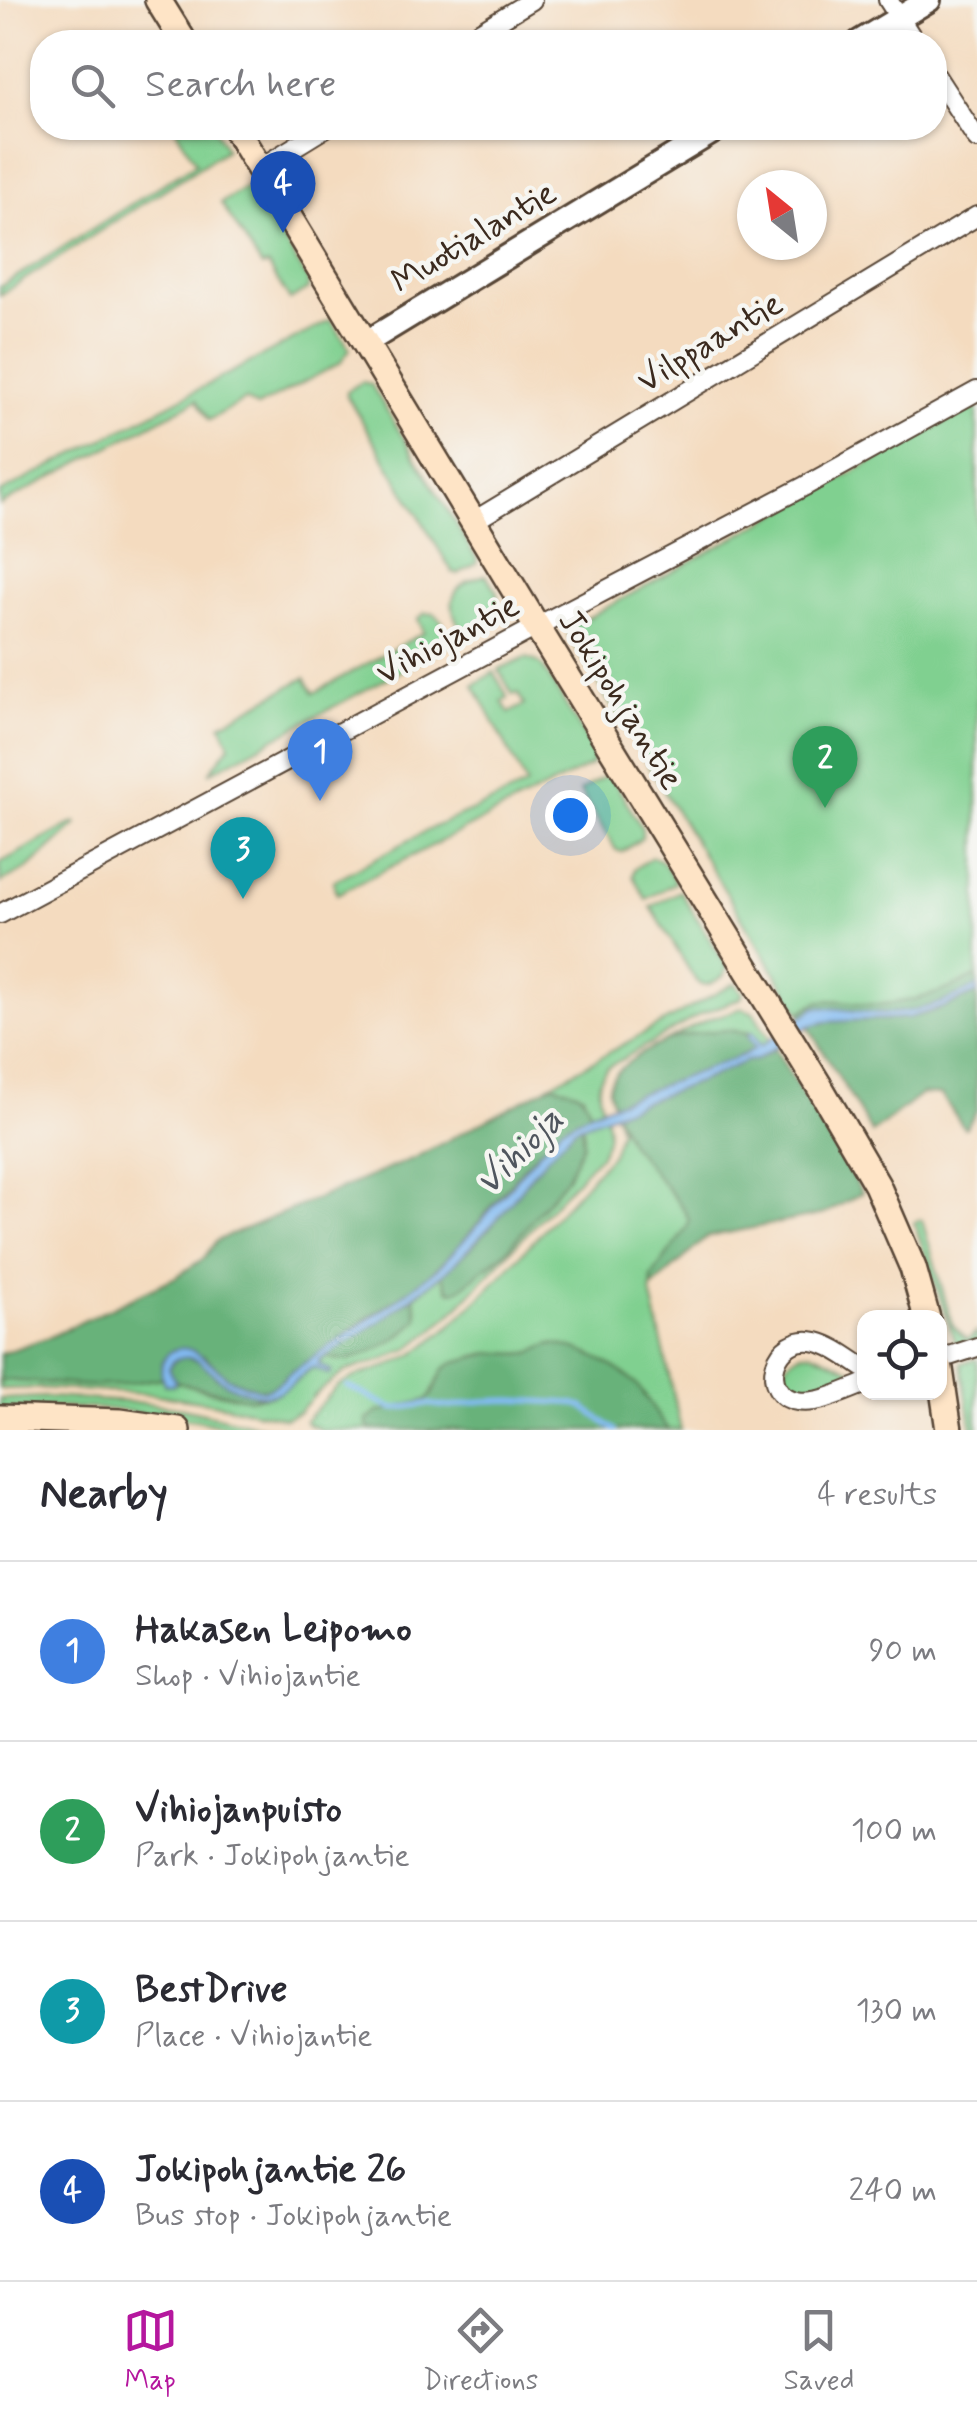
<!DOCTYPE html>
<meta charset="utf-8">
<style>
body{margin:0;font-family:Mynerve,sans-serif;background:#f2f2f3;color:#2b2b33}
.controls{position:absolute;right:30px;bottom:30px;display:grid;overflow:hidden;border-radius:20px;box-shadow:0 2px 8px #0004}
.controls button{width:90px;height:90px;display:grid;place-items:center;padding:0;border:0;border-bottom:2px solid #e1e1e2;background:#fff;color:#2b2b33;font:50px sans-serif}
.compass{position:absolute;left:737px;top:170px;width:90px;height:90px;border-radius:50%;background:#fff;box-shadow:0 2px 8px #0004;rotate:330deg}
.you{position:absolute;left:570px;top:815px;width:35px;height:35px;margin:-25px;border:8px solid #fff;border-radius:50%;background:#1a73e8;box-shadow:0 0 0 15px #1a73e833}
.badge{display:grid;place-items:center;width:65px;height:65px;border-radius:50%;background:#b5179e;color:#fff;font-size:32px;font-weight:700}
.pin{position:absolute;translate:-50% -82px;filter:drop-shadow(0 2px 5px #0008)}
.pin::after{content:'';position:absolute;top:52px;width:35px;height:30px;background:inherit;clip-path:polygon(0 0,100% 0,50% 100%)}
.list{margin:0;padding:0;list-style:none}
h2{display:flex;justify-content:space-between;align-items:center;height:130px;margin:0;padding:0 40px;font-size:42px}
h2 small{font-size:32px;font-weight:400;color:#7c7c81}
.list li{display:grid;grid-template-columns:65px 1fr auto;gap:30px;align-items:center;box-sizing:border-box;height:180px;padding:0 40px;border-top:2px solid #e1e1e2}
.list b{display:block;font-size:38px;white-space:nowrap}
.list p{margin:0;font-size:32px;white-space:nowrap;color:#7c7c81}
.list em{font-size:32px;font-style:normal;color:#7c7c81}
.icon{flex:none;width:55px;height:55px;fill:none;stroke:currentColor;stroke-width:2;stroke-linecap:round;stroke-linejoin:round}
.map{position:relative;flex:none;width:977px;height:1430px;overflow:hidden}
.search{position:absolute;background:#fff;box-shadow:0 2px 8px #0004;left:30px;right:30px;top:30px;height:110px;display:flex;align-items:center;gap:25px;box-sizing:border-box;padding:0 35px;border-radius:40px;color:#7c7c81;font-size:38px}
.sheet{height:850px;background:#fff}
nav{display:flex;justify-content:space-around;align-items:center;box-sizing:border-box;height:140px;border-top:2px solid #e1e1e2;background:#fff;font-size:28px;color:#7c7c81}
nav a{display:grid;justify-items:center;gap:5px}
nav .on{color:#b5179e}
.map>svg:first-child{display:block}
</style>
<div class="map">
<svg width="977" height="1430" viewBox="0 0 977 1430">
<rect width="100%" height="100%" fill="#f6f6f2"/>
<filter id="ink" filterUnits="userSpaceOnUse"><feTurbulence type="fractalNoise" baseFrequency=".01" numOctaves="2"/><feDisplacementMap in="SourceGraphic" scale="20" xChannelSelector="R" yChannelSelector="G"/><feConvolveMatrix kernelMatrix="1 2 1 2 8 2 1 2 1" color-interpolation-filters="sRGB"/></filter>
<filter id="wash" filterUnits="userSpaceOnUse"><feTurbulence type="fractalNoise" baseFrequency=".0048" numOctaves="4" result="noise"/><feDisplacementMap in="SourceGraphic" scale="40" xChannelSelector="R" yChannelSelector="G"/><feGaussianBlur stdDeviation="2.25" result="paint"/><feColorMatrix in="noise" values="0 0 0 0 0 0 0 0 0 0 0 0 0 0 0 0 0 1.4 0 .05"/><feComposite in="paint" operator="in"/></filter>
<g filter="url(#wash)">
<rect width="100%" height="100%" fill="#f4dbbf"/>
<g fill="#80d090" stroke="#5e7d57" stroke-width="2.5">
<path d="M175,128h39l12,22 -226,145v-8l196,-124z"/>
<path d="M245,188l9,3 54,89v9l-18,11 -22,-35 -6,2 -41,-64z"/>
<path d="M331,320l19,29 -10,14 -83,44 -12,-7 -36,20 -12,-20 -197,105v-12z"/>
<path d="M362,382l9,2 106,175 -1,5 -18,10 -5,-1 -106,-177v-5z"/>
<path d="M977,404v571c-26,16 -62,26 -91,29 -35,5 -53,-12 -86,9l-232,-378 5,-9z"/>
<path d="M486,575c3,5 8,10 10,15 7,21 -12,44 -32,43 -21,-29 -13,-50 22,-58z"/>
<path d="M425,613l10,1c8,7 16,22 13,32l-239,127 21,-28 -9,-21 84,-46 9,15 110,-61 -6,-13z"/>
<path d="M526,658l12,4 5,5 50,83 1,8 -3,7 -254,129 -4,-13c33,-17 66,-36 99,-53 32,-15 64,-26 95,-43l-53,-100 20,-13 14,26 -6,3 7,12 15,-8 -6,-12 -5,2 -14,-25z"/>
<path d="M609,776l5,5 28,47v10l-20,14 -6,-2 -36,-59 24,-14z"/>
<path d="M75,822l2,2 -48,44 -29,15v-20z"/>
<path d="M652,857c13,3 17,14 23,26l-29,16 -13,-23 1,-7z"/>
<path d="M680,891l47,76 -3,9c-10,5 -19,14 -28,5l-45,-74z"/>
<path d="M735,983l8,10 -2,5 -40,16 -94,54c-11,13 -9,23 -5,39l-12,5 -7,-18 -31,-9 -6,2z"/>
<path d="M742,1008l12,5 17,28 -10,5 -8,-13 -25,-3 -15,1 -48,10 44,-22z"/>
<path d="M615,1112l15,31 53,65 6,12 -2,8 -35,50 -1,14 30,138h-12l-11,-12 -115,-71c-18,12 -38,3 -59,7 -13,2 -27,10 -40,15l-14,28 -3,3 -49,12 -11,13 4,5h-49l-16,-7 -1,-2 34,-36 15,-8 35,-11 27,-13 33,-26 28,-27 38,-39 97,-107 8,-24z"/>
<path d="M605,1115c5,16 3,27 -6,41l-144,154 -23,21 -24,18 -24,11 -38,11 -29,22 -18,19 -14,6 -77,-16 -59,-8 -108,-6 -41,1v-9l97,6 21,-1 44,-7 3,7 5,-1 3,2 2,-4c30,6 68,22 98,13 15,-5 27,-19 41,-28l14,7 3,-3 -13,-7 7,-7c7,1 9,2 16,2 19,-2 76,-24 77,-46 0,-5 -3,-11 -4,-16l28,-22 6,15 44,-26 16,-15 59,-72 17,-41 -2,-12z"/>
<path d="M918,1220h4l31,106 14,14 10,-8v9l-20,7 -43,-125z"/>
<path d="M804,1352h9l46,21 3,2 -2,4 -55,17c-3,-2 -14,-6 -17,-9 -14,-14 2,-30 16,-35z"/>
<path d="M977,1359v71h-5l-11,-67z"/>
<path d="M47,1397l98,6 37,5 95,22h-37l-43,-10 -89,-11 -57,-2 -51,2v-10z"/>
</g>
<g fill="#68b27a" stroke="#526e4c" stroke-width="2.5">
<path d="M977,975v11c-27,15 -59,27 -90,27 -23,0 -47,-5 -71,-6l-7,19c28,-8 57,-5 86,-7 29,-2 56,-14 82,-26v117l-10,17 -3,1 -23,-33 -19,-1 -50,39 -72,-120c6,-4 14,-11 21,-12 19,-4 43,6 64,3 30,-3 66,-13 92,-29z"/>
<path d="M728,1030l20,4 7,14 -21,11 -121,45c-1,-3 -5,-13 -4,-16 1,-19 39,-39 55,-46 19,-8 44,-11 64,-12z"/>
<path d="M775,1049l87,144 -38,21 -117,23 -55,51v-10l3,-6 32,-44 2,-8 -6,-12 -53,-65 -15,-31 88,-32 43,-19 10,-1z"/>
<path d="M552,1085c20,4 33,5 38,27 -60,29 -100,107 -150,153 -23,22 -49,37 -75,55 -25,18 -49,38 -76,53l-9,9 -13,7h-9l-30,-11 -24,-22 -34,-4 -8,11v15l-44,7 -21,1 -97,-6v-26l52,-18 124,-59 28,-19 12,-17 198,-83z"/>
<path d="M582,1124l1,20 -16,33 -59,72 -48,40 -6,2 -5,-1 -7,-15c21,-19 43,-41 61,-63 21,-26 51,-71 79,-88z"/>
<path d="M414,1297l4,21c-12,18 -55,42 -77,42 -4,0 -12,-3 -16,-3z"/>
<path d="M550,1344c24,0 70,23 86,40 13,14 19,32 33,46h-298l-4,-5v-5l11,-8 49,-12 6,-7 11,-24 10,-7 37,-9 39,1z"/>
<path d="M186,1357l20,6 10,14 47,19 -13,3 -74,-17 -7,-13c4,-9 7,-11 17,-12z"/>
</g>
<path fill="#82bbf3" stroke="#5e7288" stroke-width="2.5" d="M977,986v7l-35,15 -34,10 -83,4 -16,4 -53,34 -10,1 -43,19 -127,47 -41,43 -33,44 -53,55 -70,53 -59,38 -2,4 13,7 -1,4 -17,-8c-13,8 -24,23 -39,27 -16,5 -48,-8 -59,-19 -14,-13 -20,-22 -41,-15l-5,8 6,12 -1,5 -10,-1c-4,-10 -5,-20 3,-29 19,-21 46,11 60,22 5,3 30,13 36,13 10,-1 20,-10 27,-17l101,-69 49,-38 38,-41 53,-64 30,-33 29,-16 153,-57 12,-7 -7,-11 2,-5 3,1 8,13 55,-39c24,1 48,6 71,6 31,0 63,-12 90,-27z"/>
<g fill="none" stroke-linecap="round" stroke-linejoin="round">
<path stroke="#82bbf3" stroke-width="5" d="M347,1386l47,23 32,-5 25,3 32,-6 28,-1 60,3 11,3 33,24"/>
</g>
</g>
<g filter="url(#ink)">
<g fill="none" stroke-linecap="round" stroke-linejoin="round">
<g stroke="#574536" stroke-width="22">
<g id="minor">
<path d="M888,0l27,42"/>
<path d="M463,42l69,-42"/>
<path d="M934,73l43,66"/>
<path d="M260,168l65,-40"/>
<path d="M474,521l503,-305"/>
<path d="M0,914l551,-295 254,-133 172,-95"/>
<path d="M940,1359l37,-12"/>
<path d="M864,1368c-14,-9 -30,-22 -47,-26 -44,-11 -60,52 -20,59 21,4 48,-10 67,-17"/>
</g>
</g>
<g stroke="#574536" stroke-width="28">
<g id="tertiary">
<path d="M859,42l70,-42"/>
<path d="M365,343l354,-215"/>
</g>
</g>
<g stroke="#574536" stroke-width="30">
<g id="secondary">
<path d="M158,0l26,42"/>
<path d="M235,128l302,499 281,457 59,101 36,83 14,50"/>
<path d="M940,1369l9,61"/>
<path d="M0,1418l120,4 57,8"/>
</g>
</g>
<use href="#minor" stroke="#fff" stroke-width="18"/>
<use href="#tertiary" stroke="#fff" stroke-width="22"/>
<use href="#secondary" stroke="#fee4c6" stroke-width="25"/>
</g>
</g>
<g text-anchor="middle" stroke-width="9" stroke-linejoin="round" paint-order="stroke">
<g font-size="35" fill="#3b2a1e" stroke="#f6f6f2">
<text transform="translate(473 236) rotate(-31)" y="12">Muotialantie</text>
<text transform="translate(709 341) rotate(-31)" y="12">Vilppaantie</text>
<text transform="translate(447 638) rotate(-28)" y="12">Vihiojantie</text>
<text transform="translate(622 699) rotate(58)" y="12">Jokipohjantie</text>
</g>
<g font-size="38" font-style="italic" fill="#50565e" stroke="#f6f6f2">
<text transform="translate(518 1150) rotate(-45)" y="13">Vihioja</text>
</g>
</g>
</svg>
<div class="controls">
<button><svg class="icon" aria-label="locate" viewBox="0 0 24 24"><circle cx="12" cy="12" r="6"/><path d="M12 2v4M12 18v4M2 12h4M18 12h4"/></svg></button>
</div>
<svg class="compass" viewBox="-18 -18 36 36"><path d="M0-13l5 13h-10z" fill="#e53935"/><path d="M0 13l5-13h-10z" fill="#7c7c81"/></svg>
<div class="you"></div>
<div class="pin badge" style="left:320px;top:801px;background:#3f7fe0">1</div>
<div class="pin badge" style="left:825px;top:808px;background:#2e9e5b">2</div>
<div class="pin badge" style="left:243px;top:899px;background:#0f9aa8">3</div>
<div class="pin badge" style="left:283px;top:233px;background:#1a4fb4">4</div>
<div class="search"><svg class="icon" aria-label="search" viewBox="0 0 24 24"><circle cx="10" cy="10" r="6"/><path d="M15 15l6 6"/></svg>Search here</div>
</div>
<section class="sheet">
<h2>Nearby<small>4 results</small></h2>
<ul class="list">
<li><span class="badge" style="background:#3f7fe0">1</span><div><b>Hakasen Leipomo</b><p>Shop · Vihiojantie</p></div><em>90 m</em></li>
<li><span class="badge" style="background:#2e9e5b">2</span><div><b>Vihiojanpuisto</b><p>Park · Jokipohjantie</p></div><em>100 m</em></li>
<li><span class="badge" style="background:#0f9aa8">3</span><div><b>BestDrive</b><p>Place · Vihiojantie</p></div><em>130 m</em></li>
<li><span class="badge" style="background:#1a4fb4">4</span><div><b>Jokipohjantie 26</b><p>Bus stop · Jokipohjantie</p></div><em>240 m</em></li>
</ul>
</section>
<nav>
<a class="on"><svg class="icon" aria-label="map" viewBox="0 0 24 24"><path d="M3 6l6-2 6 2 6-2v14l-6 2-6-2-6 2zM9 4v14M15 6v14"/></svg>Map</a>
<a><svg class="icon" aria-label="directions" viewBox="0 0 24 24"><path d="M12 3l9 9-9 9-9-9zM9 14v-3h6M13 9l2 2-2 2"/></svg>Directions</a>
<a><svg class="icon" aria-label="saved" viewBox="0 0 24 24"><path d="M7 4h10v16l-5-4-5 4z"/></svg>Saved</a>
</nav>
